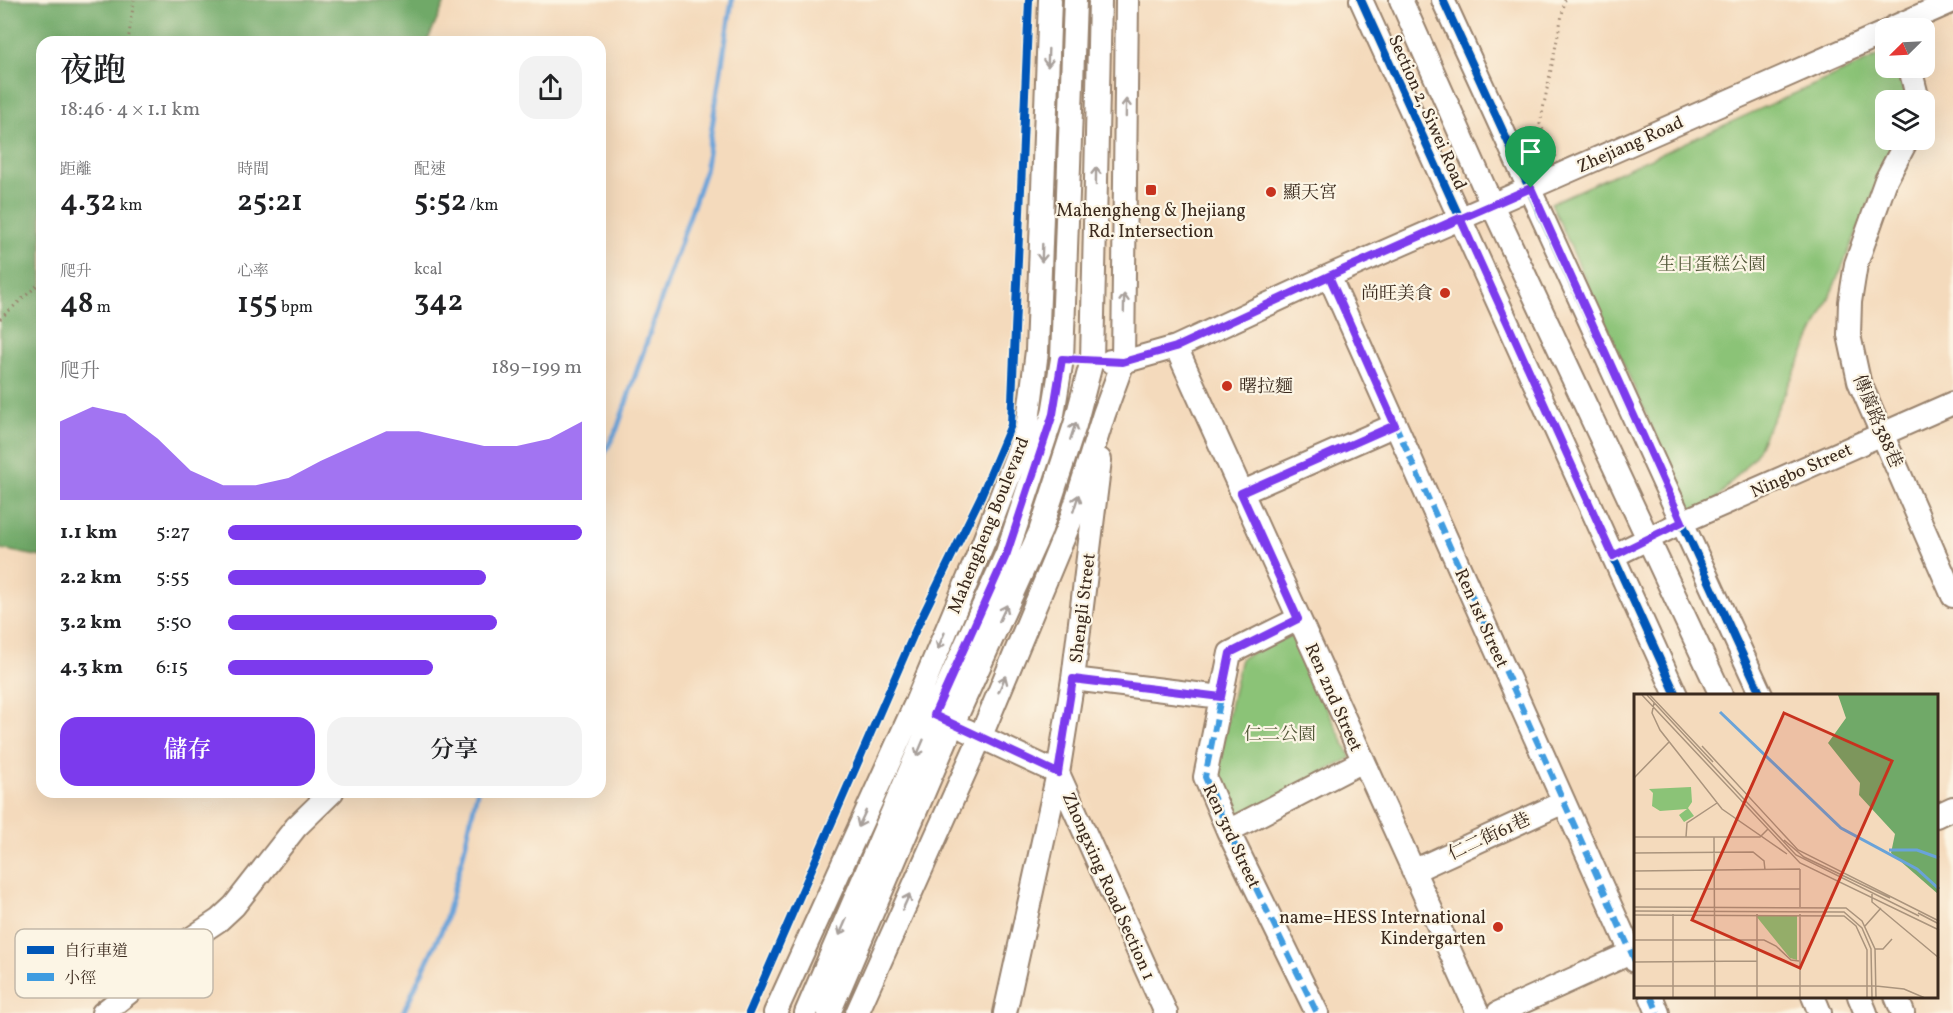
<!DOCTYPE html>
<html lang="zh-TW">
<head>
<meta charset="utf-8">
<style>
	:root { --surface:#fff; --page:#f2f2f2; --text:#202124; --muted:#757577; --accent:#7c3aed }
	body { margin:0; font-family:Vollkorn,"Noto Serif TC",serif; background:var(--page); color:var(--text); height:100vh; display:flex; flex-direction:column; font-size:22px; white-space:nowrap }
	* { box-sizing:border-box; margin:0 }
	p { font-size:20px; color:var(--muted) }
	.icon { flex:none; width:33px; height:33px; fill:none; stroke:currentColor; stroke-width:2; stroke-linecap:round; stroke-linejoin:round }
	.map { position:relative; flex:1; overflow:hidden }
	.details { position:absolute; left:36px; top:36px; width:570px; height:762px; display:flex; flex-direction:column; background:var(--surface); border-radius:18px; box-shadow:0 6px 24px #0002 }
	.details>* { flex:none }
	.needle { width:39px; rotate:246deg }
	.fabs { position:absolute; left:1875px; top:18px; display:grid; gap:12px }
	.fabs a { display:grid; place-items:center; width:60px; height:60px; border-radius:12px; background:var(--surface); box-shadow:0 6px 24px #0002; font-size:30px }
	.pin { position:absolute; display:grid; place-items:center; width:51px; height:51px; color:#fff; margin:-62px -26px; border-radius:50% 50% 50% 0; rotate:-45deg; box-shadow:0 0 6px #0007 }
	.pin .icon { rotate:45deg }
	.round { display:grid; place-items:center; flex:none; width:63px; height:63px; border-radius:18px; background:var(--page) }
	.head { display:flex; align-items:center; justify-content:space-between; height:102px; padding:0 24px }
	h1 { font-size:33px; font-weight:600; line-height:45px }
	.metrics { display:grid; grid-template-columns:repeat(3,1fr); gap:9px; height:102px; padding:6px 24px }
	.metrics div { display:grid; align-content:center }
	.metrics b { font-size:30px; font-weight:600 }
	.metrics small { font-size:16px; font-weight:400 }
	.metrics p { font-size:16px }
	.chart { height:168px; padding:12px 24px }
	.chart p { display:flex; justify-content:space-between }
	.chart svg { width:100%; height:108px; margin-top:6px; fill:var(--accent); opacity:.7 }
	.cta { display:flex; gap:12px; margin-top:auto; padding:12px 24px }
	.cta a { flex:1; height:69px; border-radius:18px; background:var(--accent); color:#fff; font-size:24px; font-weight:600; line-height:69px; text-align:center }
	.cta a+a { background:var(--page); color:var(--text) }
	ul { padding:0 24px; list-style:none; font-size:20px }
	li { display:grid; grid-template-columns:96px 72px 1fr; align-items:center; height:45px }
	li i { height:15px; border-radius:8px; background:var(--accent) }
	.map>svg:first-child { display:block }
	.green { fill:#8bc377; stroke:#63764a; stroke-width:1.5 }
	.forest { fill:#70a968; stroke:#566a43; stroke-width:1.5 }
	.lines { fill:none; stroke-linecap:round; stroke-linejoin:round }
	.stream { stroke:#69a3d9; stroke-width:5 }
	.minor-casing { stroke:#98826d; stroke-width:26 }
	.path { stroke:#98826d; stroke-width:3; stroke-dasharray:1.5 4.5; stroke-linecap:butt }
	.minor { stroke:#fff; stroke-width:22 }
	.quiet { stroke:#3f9ce0; stroke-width:6; stroke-dasharray:12 6; stroke-linecap:butt }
	.cycleway-casing { stroke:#fcf5e5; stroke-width:11 }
	.cycleway { stroke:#0057b8; stroke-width:8 }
	.oneway { stroke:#a79f9a }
	.route-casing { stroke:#fff; stroke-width:12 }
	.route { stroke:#7c3aed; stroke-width:8 }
	.poi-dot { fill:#c8321e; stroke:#fcf5e5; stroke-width:2 }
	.labels { text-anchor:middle; stroke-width:4.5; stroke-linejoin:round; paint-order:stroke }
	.street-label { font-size:18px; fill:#3b2a1e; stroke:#fcf5e5 }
	.poi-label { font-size:18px; fill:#3b2a1e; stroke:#fcf5e5; text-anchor:start }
	.park-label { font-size:18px; fill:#535839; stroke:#fcf5e5 }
	.inset-river { fill:none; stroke:#69a3d9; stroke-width:3 }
	.inset-road { fill:none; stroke:#aa947d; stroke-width:1.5 }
	.view { fill:#c8321e; fill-opacity:0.15; stroke:#c8321e; stroke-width:3 }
	.inset-edge { fill:none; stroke:#3b2a1e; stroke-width:3 }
	.key { fill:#fcf5e5; stroke:#c2b8a9; stroke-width:1.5 }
	.key-label { font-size:16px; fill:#3b2a1e }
</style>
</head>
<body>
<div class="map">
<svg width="1953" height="1013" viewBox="0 0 1953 1013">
	<rect width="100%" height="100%" fill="#fcf5e5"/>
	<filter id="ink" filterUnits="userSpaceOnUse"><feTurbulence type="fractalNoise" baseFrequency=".0167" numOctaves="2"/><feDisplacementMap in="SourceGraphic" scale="12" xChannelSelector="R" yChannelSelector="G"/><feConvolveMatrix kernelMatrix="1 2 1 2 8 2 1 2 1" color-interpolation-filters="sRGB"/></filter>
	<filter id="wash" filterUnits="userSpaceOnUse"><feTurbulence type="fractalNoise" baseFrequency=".008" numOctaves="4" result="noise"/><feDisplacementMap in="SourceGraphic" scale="24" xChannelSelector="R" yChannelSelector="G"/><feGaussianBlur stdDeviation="1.35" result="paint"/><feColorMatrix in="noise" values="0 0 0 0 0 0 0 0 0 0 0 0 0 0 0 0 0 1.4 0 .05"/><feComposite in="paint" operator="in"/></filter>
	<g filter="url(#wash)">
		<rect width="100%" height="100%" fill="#f4dabc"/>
		<!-- green -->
		<path class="green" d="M1885,53L1886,68H1898L1906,100H1886V140H1896L1823,312L1755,456L1695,523L1551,203Z
			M1291,635L1351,758L1234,820L1215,775L1241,658Z"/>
		<!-- forest -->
		<path class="forest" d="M0,0H446L427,42H42V557L0,549Z"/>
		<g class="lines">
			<!-- stream -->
			<path class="stream" d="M600,462L617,429L705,171L732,0
				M403,1013L444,925L463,855L477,792"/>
		</g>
	</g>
	<g filter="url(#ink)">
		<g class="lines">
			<!-- minor casing -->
			<g class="minor-casing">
				<path id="minor" d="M1361,0L1676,695
					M1401,0L1492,205L1721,695
					M1443,0L1761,695
					M1892,28L1953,1
					M1910,68L1918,100
					M1907,140L1886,180L1856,264L1850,302L1849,335L1859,381L1953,596
					M1329,276L1635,961
					M1176,347L1478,1013
					M1110,361L1123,362L1176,347L1329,276L1886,32
					M1241,493L1395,425
					M1613,556L1682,522L1953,403
					M1298,619L1230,653L1205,777L1228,831L1317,1013
					M1073,679L1221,697
					M966,730L1058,773L1166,1013
					M1936,816L1953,808
					M1228,831L1363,761
					M1413,871L1564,802
					M1651,996L1658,1013
					M1813,996L1820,1013
					M1859,996L1866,1013
					M1896,996L1903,1013
					M103,1013L147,978L186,942L219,920L234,906L296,827L332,792
					M775,1013L915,705L984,541L1027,429L1037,351L1050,0
					M806,1013L934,715L1007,553L1053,414L1062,359L1075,0
					M829,1013L953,724L1040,532L1075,425L1092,360L1100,0
					M857,1013L980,738L1070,522L1104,414L1123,362L1127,0
					M1005,1013L1058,773L1073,679L1100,460
					M1498,1013L1635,951"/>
			</g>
			<!-- path -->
			<path class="path" d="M128,42L134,0
				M1556,157L1540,124L1565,0
				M0,319L42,281"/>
			<!-- minor -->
			<use href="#minor" class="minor"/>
			<!-- quiet -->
			<path class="quiet" d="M1329,276L1635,961
				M1298,619L1230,653L1205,777L1228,831L1317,1013
				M1651,996L1658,1013"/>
			<!-- cycleway casing -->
			<g class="cycleway-casing">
				<path id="cycleway" d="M1361,0L1676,695
					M1443,0L1761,695
					M749,1013L916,629L981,496L1011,425L1029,0"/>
			</g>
			<!-- cycleway -->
			<use href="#cycleway" class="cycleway"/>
		</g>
		<!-- one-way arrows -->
		<defs><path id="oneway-shaft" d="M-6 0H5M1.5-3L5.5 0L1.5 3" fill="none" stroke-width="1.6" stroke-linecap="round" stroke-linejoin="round" transform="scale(1.5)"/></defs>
		<g class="oneway">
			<use href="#oneway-shaft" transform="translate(1048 58) rotate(92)"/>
			<use href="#oneway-shaft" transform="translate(1126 108) rotate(-89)"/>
			<use href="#oneway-shaft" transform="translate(1096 176) rotate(-89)"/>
			<use href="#oneway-shaft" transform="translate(1042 253) rotate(92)"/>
			<use href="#oneway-shaft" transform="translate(1124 303) rotate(-89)"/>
			<use href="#oneway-shaft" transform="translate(1073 431) rotate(-72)"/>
			<use href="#oneway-shaft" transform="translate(1076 503) rotate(-72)"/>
			<use href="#oneway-shaft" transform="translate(1003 613) rotate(-65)"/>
			<use href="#oneway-shaft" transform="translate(941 641) rotate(113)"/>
			<use href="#oneway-shaft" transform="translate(1002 684) rotate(-67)"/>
			<use href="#oneway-shaft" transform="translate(920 748) rotate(113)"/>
			<use href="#oneway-shaft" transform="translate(862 819) rotate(115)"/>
			<use href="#oneway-shaft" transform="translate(906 902) rotate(-66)"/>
			<use href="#oneway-shaft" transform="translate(843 927) rotate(113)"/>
		</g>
	</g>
	<g class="lines" filter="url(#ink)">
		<!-- route casing -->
		<g class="route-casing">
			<path id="route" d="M1531,188L1329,276L1176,347L1123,362L1062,359L1053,414L1007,553L934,715L1058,773L1073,679L1221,697L1230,653L1298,619L1241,493L1395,425L1329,276L1460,218L1613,556L1682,522L1531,188"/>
		</g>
		<!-- route -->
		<use href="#route" class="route"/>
	</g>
	<!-- markers -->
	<g class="poi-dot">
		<rect x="1145" y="184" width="12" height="12" rx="3"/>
		<circle cx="1271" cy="192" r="6"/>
		<circle cx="1445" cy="293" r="6"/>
		<circle cx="1227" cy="386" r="6"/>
		<circle cx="1498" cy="927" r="6"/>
	</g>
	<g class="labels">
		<!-- street labels -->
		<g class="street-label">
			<text transform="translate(1428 112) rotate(66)" y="6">Section 2, Siwei Road</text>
			<text transform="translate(1630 144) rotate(-24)" y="6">Zhejiang Road</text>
			<text transform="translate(1878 421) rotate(67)" y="6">傳廣路388巷</text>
			<text transform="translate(1801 470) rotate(-24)" y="6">Ningbo Street</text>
			<text transform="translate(988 525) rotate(-68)" y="6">Mahengheng Boulevard</text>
			<text transform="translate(1082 608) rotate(-83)" y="6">Shengli Street</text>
			<text transform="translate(1482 618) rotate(66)" y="6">Ren 1st Street</text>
			<text transform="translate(1334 697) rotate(66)" y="6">Ren 2nd Street</text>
			<text transform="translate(1232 836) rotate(65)" y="6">Ren 3rd Street</text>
			<text transform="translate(1489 836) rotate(-25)" y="6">仁二街61巷</text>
			<text transform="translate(1109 886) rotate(66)" y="6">Zhongxing Road Section 1</text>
		</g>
		<!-- poi labels -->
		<g class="poi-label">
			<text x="1283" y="198">顯天宮</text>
			<text x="1151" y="216" text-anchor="middle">Mahengheng &amp; Jhejiang<tspan x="1151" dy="21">Rd. Intersection</tspan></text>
			<text x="1433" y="299" text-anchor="end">尚旺美食</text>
			<text x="1239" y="392">曙拉麵</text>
			<text x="1486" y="923" text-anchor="end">name=HESS International<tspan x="1486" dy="21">Kindergarten</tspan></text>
		</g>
		<!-- park labels -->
		<g class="park-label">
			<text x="1712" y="270">生日蛋糕公園</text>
			<text x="1280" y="740">仁二公園</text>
		</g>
	</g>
	<!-- overview -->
	<g transform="translate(1634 694)">
		<rect width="304" height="304" fill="#f4dabc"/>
		<path d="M57,93L58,108L54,114L60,122L50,128L45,121L53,115L26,117L18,112L19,99L15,95ZM122,222H163V266L156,264Z" fill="#8bc377"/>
		<path d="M204,1H304V200L257,159L261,140L225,101L226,89L194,49L212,24Z" fill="#70a968"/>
		<path class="inset-river" d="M86,18L207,134L283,175L305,195M255,156H283L305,164"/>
		<path class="inset-road" d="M8,1L166,169L305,236M13,1L162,161L285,222M16,1L79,68M20,9L18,19L26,36L88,115L153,160M68,52L164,156L305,227M0,84L35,48M0,143H126L134,135M52,143L53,129L83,109M80,143L81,304M150,146L170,163L256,204M0,159L119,158L130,167L131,176M166,175V213M0,177L166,175M0,195H166M238,200V208L305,264M0,213L212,214L228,227L241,255L242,304M0,217L210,218L228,234L237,255L238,304M284,219L305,230M39,220V304M123,220V304M166,220V304M0,221L210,222L222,232L233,256V304M231,232L247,214M0,246H130L142,252L157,266L165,267M241,255H249L258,245M0,268L123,267M0,292H242L270,295L291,304"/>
		<path class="view" d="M150,19L258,67L166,274L58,226Z"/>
		<rect width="304" height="304" class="inset-edge"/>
	</g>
	<!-- legend -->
	<rect x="15" y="929" width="198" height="69" rx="9" class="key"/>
	<rect x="27" y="946" width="27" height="8" fill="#0057b8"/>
	<rect x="27" y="973" width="27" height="8" fill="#3f9ce0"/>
	<g class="key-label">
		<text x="64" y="956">自行車道</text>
		<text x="64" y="983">小徑</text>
	</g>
</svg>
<div class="fabs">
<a><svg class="needle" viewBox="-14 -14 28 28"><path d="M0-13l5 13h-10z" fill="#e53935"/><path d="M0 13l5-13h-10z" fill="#757577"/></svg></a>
<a><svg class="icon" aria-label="layers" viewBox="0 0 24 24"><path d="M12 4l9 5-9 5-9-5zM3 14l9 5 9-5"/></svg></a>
</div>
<div class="pin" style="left:1531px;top:188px;background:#1e9e55"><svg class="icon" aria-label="arrive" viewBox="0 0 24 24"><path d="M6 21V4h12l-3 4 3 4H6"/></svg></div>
<section class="details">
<div class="head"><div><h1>夜跑</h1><p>18:46 · 4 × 1.1 km</p></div><a class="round"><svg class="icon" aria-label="share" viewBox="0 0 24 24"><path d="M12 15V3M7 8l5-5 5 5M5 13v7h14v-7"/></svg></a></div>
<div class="metrics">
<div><p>距離</p><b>4.32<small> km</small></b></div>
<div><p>時間</p><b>25:21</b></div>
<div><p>配速</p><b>5:52<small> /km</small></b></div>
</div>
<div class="metrics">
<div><p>爬升</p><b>48<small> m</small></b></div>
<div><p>心率</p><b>155<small> bpm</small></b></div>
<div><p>kcal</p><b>342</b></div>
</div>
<div class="chart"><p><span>爬升</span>189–199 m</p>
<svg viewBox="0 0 160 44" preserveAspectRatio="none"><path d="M0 44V12L10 6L20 9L30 19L40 32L50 38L60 38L70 35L80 28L90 22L100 16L110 16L120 19L130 22L140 22L150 19L160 12V44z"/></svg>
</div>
<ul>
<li><b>1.1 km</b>5:27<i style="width:100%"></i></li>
<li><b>2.2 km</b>5:55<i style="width:73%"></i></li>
<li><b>3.2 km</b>5:50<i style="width:76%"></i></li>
<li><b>4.3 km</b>6:15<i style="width:58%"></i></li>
</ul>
<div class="cta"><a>儲存</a><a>分享</a></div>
</section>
</div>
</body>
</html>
